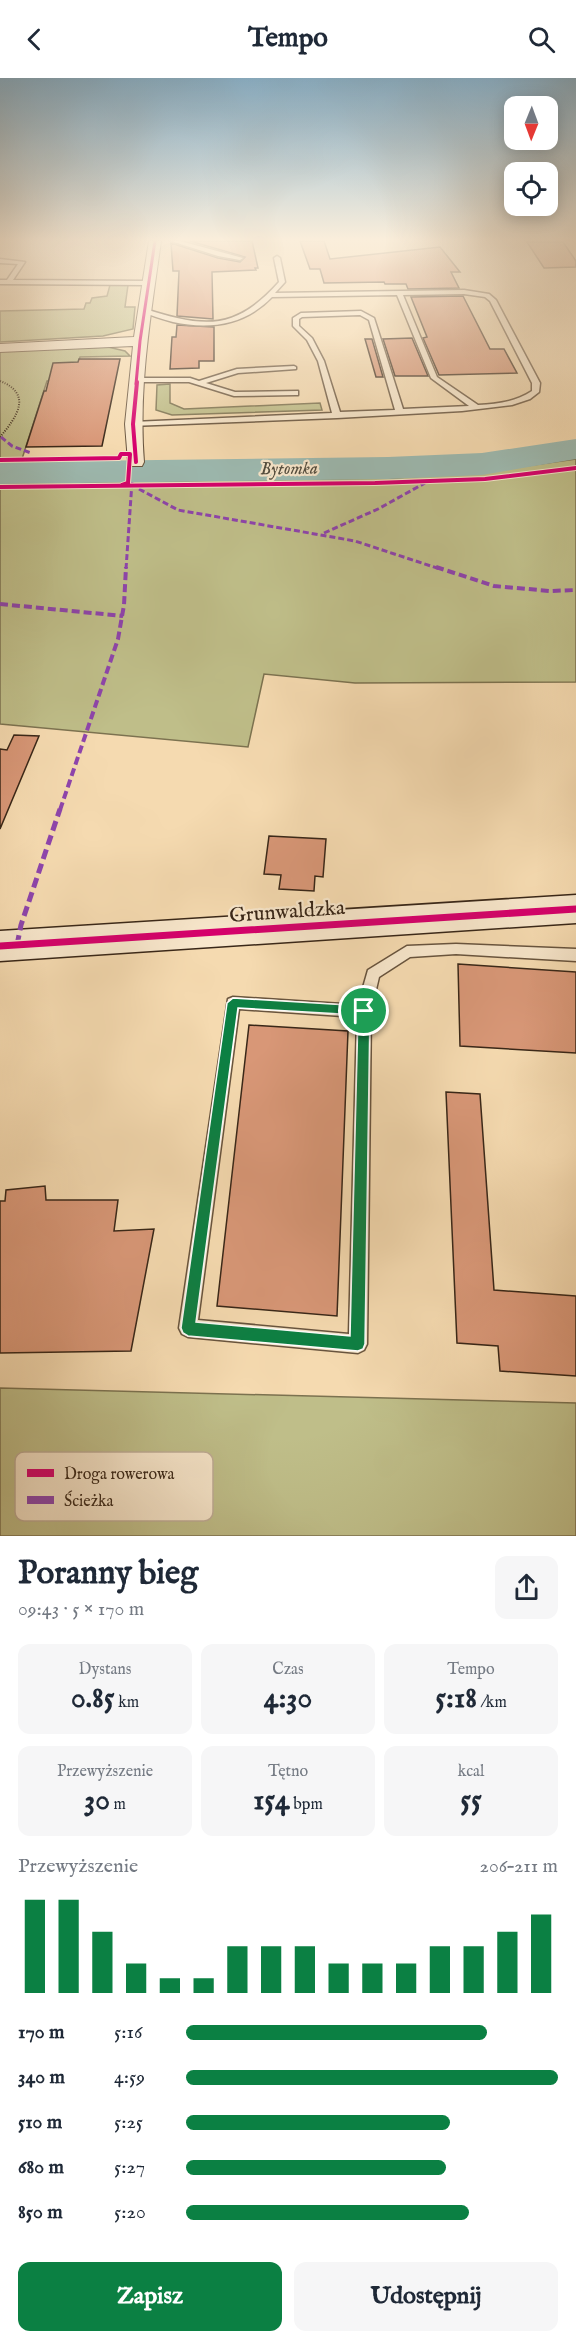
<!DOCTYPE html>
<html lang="pl">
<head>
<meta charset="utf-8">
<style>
	:root { --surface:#fff; --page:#f6f6f7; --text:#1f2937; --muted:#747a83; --accent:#0b8043 }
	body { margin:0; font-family:"IM FELL English",serif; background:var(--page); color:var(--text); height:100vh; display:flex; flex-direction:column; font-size:22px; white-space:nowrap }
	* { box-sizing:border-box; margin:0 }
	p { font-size:20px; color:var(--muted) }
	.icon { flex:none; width:33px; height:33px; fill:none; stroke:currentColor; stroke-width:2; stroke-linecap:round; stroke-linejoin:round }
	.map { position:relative; height:1458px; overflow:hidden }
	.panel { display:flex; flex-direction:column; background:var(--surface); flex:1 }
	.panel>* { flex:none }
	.needle { width:39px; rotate:181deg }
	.fabs { position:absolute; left:504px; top:18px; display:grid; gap:12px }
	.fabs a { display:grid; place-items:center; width:54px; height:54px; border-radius:12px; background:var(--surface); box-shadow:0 3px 15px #0003; font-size:30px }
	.pin { position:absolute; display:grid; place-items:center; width:51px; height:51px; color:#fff; margin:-26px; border:3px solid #fff; border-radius:50%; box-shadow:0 2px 6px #0007 }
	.round { display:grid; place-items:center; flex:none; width:63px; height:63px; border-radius:12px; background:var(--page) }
	.overview { display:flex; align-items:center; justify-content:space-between; height:102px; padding:0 18px }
	h1 { font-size:33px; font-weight:700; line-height:45px }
	.figures { display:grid; grid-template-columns:repeat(3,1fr); gap:9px; height:102px; padding:6px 18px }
	.figures div { display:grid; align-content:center; border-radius:12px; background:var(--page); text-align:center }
	.figures b { font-size:30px; font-weight:700 }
	.figures small { font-size:16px; font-weight:400 }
	.figures p { font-size:16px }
	.chart { height:168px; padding:12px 18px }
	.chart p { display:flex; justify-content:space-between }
	.chart svg { width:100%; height:108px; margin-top:6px; stroke:var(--accent); stroke-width:6 }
	.button { display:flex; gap:12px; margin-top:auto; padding:12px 18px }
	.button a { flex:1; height:69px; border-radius:12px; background:var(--accent); color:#fff; font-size:24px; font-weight:700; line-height:69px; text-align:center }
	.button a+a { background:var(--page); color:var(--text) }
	ul { padding:0 18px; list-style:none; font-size:20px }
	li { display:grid; grid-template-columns:96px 72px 1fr; align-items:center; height:45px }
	li i { height:15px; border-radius:8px; background:var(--accent) }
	header { display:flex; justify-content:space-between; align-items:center; height:78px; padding:0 18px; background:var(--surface); font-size:27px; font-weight:700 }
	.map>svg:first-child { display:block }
	.green { fill:#bfbe89; stroke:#7c7250; stroke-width:1.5 }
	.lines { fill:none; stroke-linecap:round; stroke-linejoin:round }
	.river { fill:#9dbab1; fill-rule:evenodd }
	.building { fill:#d89777; stroke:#392718; stroke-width:1.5 }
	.lane-casing { stroke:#68543e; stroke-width:3 }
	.street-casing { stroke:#68543e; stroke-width:2 }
	.secondary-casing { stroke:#392718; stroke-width:3 }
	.path { stroke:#392718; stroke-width:2; stroke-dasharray:1 1.5; stroke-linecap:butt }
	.lane { fill:#f8e7cc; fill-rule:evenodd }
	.street { fill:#f8e7cc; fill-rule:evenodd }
	.secondary { fill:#f8e7cc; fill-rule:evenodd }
	.quiet-far2 { stroke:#8e44ad; stroke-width:3; stroke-dasharray:6 3; stroke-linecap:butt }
	.quiet-far1 { stroke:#8e44ad; stroke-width:4; stroke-dasharray:8 4; stroke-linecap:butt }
	.quiet { stroke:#8e44ad; stroke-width:5; stroke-dasharray:10 5; stroke-linecap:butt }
	.cycleway-far2-casing { stroke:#f8e7cc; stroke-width:5 }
	.cycleway-far1-casing { stroke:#f8e7cc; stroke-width:6 }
	.cycleway-casing { stroke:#f8e7cc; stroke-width:10 }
	.cycleway-far2 { stroke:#d6006c; stroke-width:3 }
	.cycleway-far1 { stroke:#d6006c; stroke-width:4 }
	.cycleway { stroke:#d6006c; stroke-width:7 }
	.route { fill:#0b8043; stroke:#fff; stroke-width:1.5; fill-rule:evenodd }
	.labels { text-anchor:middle; stroke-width:4.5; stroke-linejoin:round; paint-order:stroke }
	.far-water-label { font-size:18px; font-style:italic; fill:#524c3e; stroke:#f8e7cc }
	.street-label { font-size:21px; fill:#392718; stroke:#f8e7cc }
	.key { fill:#f8e7cc; stroke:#bfad96; stroke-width:1.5 }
	.key-label { font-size:16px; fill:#392718 }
</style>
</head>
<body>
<header><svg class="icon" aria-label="back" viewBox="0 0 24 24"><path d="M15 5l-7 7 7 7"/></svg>Tempo<svg class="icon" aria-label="search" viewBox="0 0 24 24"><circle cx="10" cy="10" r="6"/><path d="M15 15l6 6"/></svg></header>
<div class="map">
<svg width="576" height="1458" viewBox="0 0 576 1458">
	<rect width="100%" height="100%" fill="#f5dab0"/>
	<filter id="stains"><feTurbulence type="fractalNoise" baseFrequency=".00333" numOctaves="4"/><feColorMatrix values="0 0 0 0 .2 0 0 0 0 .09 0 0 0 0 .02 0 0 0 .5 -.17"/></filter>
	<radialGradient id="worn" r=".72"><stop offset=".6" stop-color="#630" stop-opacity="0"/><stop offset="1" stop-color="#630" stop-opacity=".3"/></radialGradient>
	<!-- green -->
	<path class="green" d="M110,207H128L125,229H135L133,251L103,258L0,264V233L84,231L86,225H90L92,220L107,218Z
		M108,269L125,273L130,278L80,279L77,288L65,302L47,303L21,384H0V273Z
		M170,306V325L184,331L320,325L322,332L172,337L156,332L157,307Z
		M576,381V604L355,605L264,596L248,669L0,646V405L393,400L483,394Z
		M0,1310L576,1325V1458H0Z"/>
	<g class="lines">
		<!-- river -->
		<path class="river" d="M576,361V381L482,397L388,401L0,406V384L388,379L482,375Z"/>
	</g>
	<!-- building -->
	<path class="building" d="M190,163H252L258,190H255L256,192L212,194L213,241L177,238L179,193H173L171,165L218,180L240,184L245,179Z
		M300,163H324L330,181L440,169L460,194H451L459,210L408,211L406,206H385L384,204L324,205L320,191H310Z
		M527,164H563L576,183V189L544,190Z
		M463,218L490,271H504L517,295L439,297L423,260L427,259L411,219Z
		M177,247L214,249V283H199V290L170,291L172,259H176Z
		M412,260L428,298H395L383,261Z
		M365,261H372L383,299H376Z
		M79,281H120L102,368L26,369L44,313H46L53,285L78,284Z
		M14,657L39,658L0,751V671L7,672Z
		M269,758L326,761L323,799L315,798L314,813L279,811L281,797L264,796Z
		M458,886L576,894V975L460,968Z
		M249,947L348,953L337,1238L217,1228Z
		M446,1014L480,1016L494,1212L576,1218V1298L500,1293L498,1268L457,1265Z
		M45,1108L46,1122H118L114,1153L154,1151L131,1273L0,1275V1123H5L6,1112Z"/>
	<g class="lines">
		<!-- lane casing -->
		<g class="lane-casing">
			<path id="lane" d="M171,163H180L243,180L240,182L218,178Z
				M277,178L280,180L285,204L275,215L464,212L489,216L496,222L540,305L539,314L530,321L512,327L462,333L337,340L130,348L129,346L133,344L332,335L318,283L307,262L293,248V240L301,235L361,233L374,240L403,331L469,328L431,300L397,217L272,219C245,247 210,252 173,244C162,241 151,238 142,233L145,231C205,250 235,253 279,204L274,180ZM464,216L485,219L490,223L532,305V313C515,324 497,326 478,327L437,299L403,217ZM360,237L369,242L395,332L340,334L324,283L312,260L299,248V241L302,239Z
				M0,181L25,184L13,202L148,203L151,205L148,207L0,206V202H7L18,186L0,185Z
				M294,288L296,289V291L238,295L206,305L235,314L298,313V317H295L234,318L189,304H137L133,302L137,300H190L199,303L237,291Z
				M456,866L576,871V883L456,876L410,879L379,899L371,933L367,1266L364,1272L358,1275L188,1259L182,1256L179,1250L228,921L233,919L358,927L368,892L407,868ZM239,931L357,939L349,1256L198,1242Z"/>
		</g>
		<!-- street casing -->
		<g class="street-casing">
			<path id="street" d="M149,163H161C151,236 138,310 144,384L142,388H130L128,384L125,346L133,268L0,274V266L134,259Z"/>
		</g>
		<!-- secondary casing -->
		<g class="secondary-casing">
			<path id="secondary" d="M576,817V845L0,883V853Z"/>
		</g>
		<!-- path -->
		<path class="path" d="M0,303C33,316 17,339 0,359"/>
		<!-- lane -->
		<use href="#lane" class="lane"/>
		<!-- street -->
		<use href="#street" class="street"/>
		<!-- secondary -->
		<use href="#secondary" class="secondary"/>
		<!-- quiet-far2 -->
		<path class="quiet-far2" d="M1,359L12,368L31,375
			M139,411L178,432L355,463L440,491
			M324,455L378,431L425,405
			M126,491L132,404"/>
		<!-- quiet-far1 -->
		<path class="quiet-far1" d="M436,489L494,508L550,513L576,512
			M0,526L123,538
			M60,732L118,561L124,527L126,489"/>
		<!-- quiet -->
		<path class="quiet" d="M17,867L21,847L60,731"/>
		<!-- cycleway-far2 casing -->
		<g class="cycleway-far2-casing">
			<path id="cycleway-far2" d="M136,306L140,263L155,163"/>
		</g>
		<!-- cycleway-far1 casing -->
		<g class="cycleway-far1-casing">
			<path id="cycleway-far1" d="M0,382L119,380L121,376H130L128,405L122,407
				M136,384L133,346L137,304
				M0,409L375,405L485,401L576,390"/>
		</g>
		<!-- cycleway casing -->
		<g class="cycleway-casing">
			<path id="cycleway" d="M0,868L576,831"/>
		</g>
		<!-- cycleway-far2 -->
		<use href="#cycleway-far2" class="cycleway-far2"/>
		<!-- cycleway-far1 -->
		<use href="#cycleway-far1" class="cycleway-far1"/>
		<!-- cycleway -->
		<use href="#cycleway" class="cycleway"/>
	</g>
	<!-- sky -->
	<linearGradient id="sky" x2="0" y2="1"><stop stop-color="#8ab6d2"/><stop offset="0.44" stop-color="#faeedb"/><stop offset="1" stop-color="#faeedb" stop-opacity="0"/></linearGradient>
	<rect width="576" height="367" fill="url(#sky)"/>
	<!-- route -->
	<path class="route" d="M233,920L364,928L370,933L365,1266L363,1271L358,1273L188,1258L183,1255L181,1250L227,925ZM238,930L358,937L350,1258L196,1244Z"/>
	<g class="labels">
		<!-- far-water labels -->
		<g class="far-water-label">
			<text transform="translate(289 390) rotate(-1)" y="6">Bytomka</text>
		</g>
		<!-- street labels -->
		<g class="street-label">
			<text transform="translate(287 833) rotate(-4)" y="7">Grunwaldzka</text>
		</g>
	</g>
	<!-- legend -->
	<rect x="15" y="1374" width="198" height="69" rx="9" class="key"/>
	<rect x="27" y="1391" width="27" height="8" fill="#d6006c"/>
	<rect x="27" y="1418" width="27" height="8" fill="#8e44ad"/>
	<g class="key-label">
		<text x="64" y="1401">Droga rowerowa</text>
		<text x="64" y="1428">Ścieżka</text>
	</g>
	<rect width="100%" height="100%" filter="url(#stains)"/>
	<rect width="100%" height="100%" fill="url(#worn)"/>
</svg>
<div class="fabs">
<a><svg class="needle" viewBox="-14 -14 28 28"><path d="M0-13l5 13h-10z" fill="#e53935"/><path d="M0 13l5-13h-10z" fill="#747a83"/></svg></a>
<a><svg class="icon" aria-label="locate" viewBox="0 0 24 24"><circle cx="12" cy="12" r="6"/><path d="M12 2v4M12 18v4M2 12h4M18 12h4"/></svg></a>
</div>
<div class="pin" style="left:364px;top:933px;background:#1e9e55"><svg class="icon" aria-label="arrive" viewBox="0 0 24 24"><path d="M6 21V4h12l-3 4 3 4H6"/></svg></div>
</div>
<section class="panel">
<div class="overview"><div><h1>Poranny bieg</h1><p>09:43 · 5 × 170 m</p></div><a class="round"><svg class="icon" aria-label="share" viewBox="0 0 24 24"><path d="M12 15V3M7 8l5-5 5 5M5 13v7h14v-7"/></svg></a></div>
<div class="figures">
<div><p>Dystans</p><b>0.85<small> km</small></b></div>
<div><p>Czas</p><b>4:30</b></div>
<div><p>Tempo</p><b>5:18<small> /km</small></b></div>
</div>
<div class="figures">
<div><p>Przewyższenie</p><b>30<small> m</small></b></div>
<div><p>Tętno</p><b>154<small> bpm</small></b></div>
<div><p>kcal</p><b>55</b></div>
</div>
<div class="chart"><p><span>Przewyższenie</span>206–211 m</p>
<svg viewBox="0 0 160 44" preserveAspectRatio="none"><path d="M5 44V6M15 44V6M25 44V19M35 44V32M45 44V38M55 44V38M65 44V25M75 44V25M85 44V25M95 44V32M105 44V32M115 44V32M125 44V25M135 44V25M145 44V19M155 44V12"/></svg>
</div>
<ul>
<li><b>170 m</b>5:16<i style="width:81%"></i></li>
<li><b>340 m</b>4:59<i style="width:100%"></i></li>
<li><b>510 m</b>5:25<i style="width:71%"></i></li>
<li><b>680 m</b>5:27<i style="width:70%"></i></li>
<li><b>850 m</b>5:20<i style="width:76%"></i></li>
</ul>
<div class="button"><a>Zapisz</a><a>Udostępnij</a></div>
</section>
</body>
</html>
